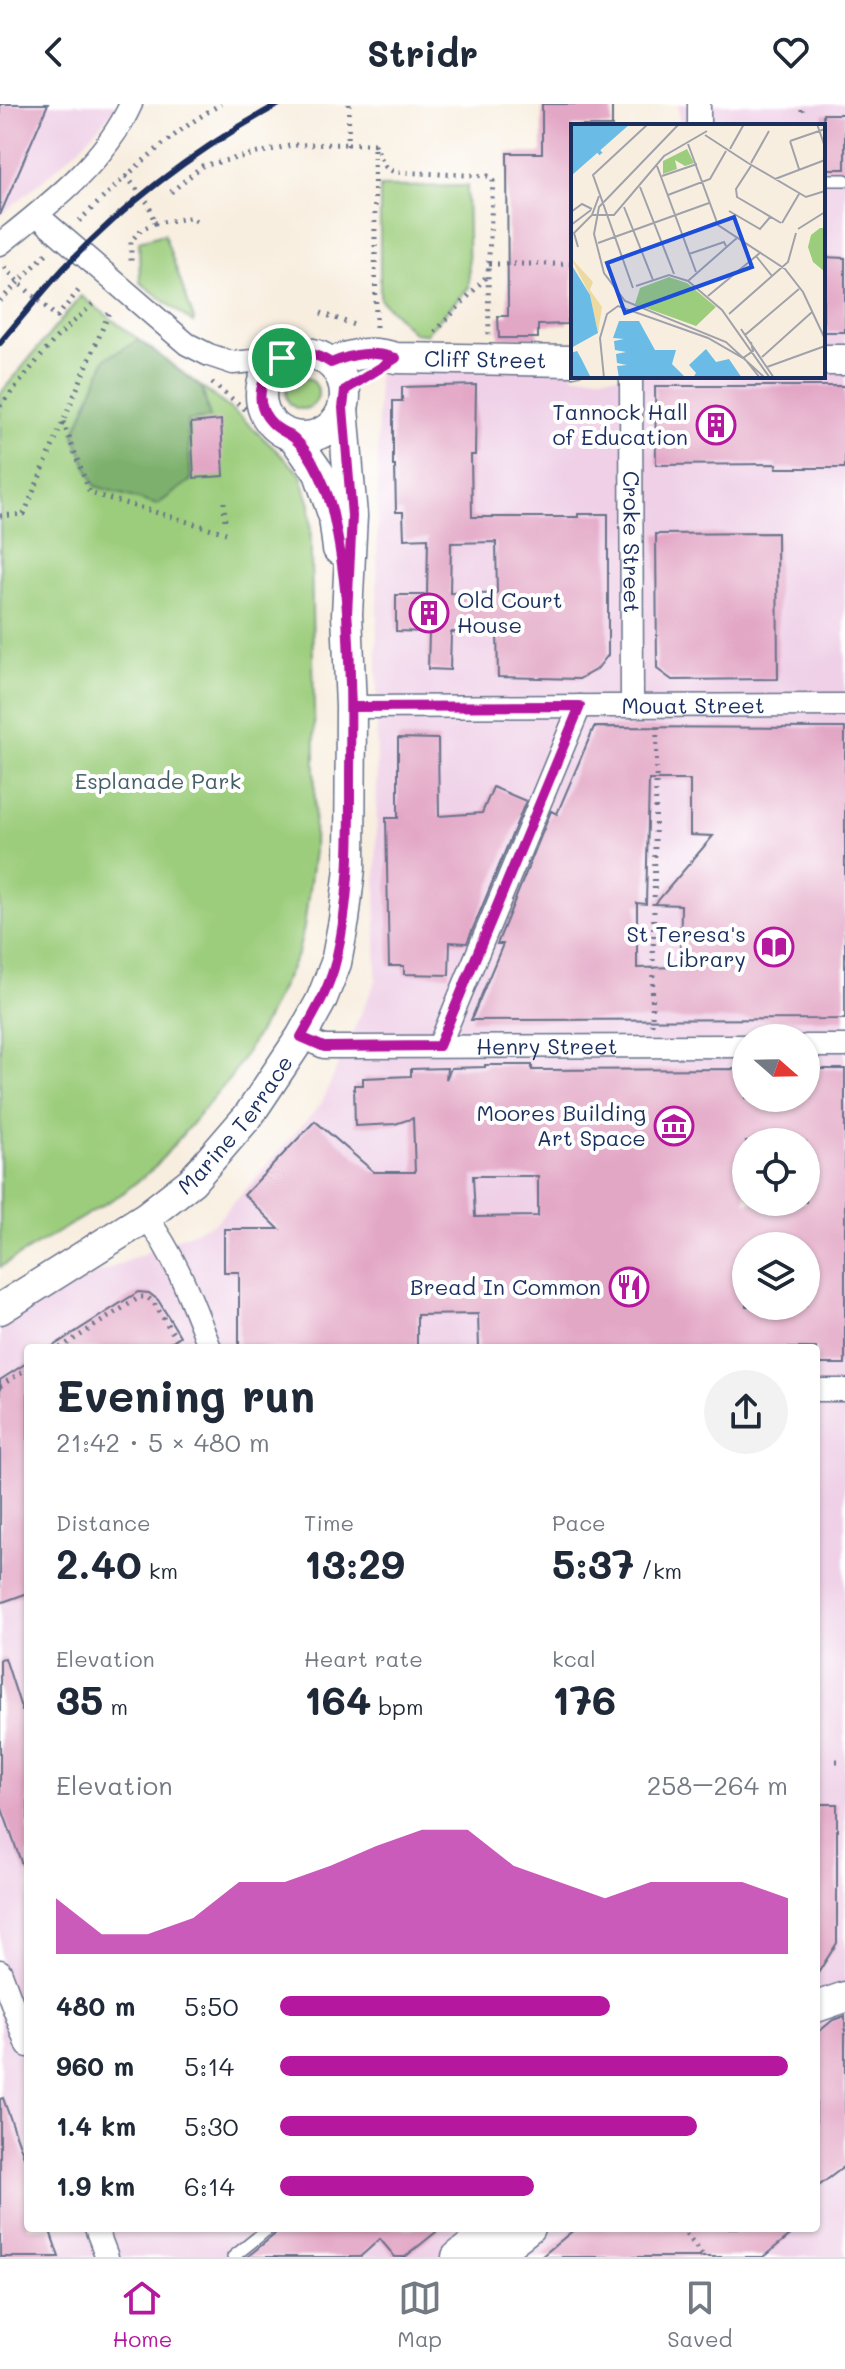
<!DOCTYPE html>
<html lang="en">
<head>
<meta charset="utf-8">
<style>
	:root { --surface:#fff; --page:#f2f2f3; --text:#1f2937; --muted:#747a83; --line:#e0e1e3; --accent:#b5179e }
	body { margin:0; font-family:Mali,sans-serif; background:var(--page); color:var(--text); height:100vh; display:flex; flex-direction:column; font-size:30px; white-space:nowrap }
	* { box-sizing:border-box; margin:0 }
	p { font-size:26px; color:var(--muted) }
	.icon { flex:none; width:44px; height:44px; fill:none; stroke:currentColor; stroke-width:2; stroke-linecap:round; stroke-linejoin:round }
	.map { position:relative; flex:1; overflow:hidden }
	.side { position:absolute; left:24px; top:1240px; width:796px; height:888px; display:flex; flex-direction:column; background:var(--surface); border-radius:8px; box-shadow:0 2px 6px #0004 }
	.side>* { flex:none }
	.needle { width:52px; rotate:110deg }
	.buttons { position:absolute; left:732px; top:920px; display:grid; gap:16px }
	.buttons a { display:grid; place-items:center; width:88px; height:88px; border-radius:50%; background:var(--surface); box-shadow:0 2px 6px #0004; font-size:40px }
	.pin { position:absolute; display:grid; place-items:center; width:68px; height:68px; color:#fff; margin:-34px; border:4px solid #fff; border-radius:50%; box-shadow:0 2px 8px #0007 }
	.round { display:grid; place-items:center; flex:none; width:84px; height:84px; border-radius:42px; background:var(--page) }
	.summary { display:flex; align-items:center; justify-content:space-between; height:136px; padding:0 32px }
	h1 { font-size:44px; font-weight:700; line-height:60px }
	.figures { display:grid; grid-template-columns:repeat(3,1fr); gap:12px; height:136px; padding:8px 32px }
	.figures div { display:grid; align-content:center }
	.figures b { font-size:40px; font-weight:700 }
	.figures small { font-size:22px; font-weight:400 }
	.figures p { font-size:22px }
	.chart { height:224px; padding:16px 32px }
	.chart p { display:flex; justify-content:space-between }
	.chart svg { width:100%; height:144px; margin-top:8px; fill:var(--accent); opacity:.7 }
	ul { padding:0 32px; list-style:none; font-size:26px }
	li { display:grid; grid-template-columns:128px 96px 1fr; align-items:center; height:60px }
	li i { height:20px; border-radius:10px; background:var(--accent) }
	header { display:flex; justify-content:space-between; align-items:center; height:104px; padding:0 32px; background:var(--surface); font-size:36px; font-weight:700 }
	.tab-bar { display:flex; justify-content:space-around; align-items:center; height:112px; border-top:2px solid var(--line); background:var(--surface); font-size:22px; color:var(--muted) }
	.tab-bar a { display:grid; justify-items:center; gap:4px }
	.tab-bar .current { color:var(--accent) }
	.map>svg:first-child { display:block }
	.built { fill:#efd0e7; fill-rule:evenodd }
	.green { fill:#9ccd7c; stroke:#5c7e6d; stroke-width:2 }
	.forest { fill:#7db06c; stroke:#4c7065; stroke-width:2 }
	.building { fill:#e3a7c6; fill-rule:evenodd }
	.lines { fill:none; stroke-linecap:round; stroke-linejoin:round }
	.lane-casing { stroke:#68728b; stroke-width:14 }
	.street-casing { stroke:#68728b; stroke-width:25 }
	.secondary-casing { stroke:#68728b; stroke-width:33 }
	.path { stroke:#68728b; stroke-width:5; stroke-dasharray:2 6; stroke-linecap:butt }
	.lane { stroke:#fff; stroke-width:11 }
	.street { stroke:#fff; stroke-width:22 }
	.secondary { stroke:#fff; stroke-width:30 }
	.rail { stroke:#1b2f5e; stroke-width:6 }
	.route-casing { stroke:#fff; stroke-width:16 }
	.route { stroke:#b5179e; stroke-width:10 }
	.labels { text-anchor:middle; stroke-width:8; stroke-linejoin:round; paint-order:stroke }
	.street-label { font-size:22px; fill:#1b2f5e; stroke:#fff }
	.poi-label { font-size:22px; fill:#1b2f5e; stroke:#fff; text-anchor:end }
	.park-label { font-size:22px; fill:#425e67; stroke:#fff }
	.inset-river { fill:none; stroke:#6abce6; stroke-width:4 }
	.inset-road { fill:none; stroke:#a0a2ab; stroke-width:2 }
	.view { fill:#1d4ed8; fill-opacity:0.15; stroke:#1d4ed8; stroke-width:4 }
	.inset-edge { fill:none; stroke:#1b2f5e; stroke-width:4 }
</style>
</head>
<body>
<header><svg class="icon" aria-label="back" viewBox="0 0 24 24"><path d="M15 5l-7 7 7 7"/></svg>Stridr<svg class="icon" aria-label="heart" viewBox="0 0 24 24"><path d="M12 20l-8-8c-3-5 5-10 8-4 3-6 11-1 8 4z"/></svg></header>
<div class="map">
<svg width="845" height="2153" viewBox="0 0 845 2153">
	<rect width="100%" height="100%" fill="#fff"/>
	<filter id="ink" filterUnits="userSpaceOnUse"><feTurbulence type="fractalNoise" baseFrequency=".0125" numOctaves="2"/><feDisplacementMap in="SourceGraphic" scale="16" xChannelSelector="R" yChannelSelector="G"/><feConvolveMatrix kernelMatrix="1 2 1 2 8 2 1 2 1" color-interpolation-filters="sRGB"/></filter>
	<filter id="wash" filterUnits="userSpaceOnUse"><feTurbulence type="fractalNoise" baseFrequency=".006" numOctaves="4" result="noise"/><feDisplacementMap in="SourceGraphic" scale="32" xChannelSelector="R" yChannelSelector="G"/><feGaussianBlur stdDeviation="1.8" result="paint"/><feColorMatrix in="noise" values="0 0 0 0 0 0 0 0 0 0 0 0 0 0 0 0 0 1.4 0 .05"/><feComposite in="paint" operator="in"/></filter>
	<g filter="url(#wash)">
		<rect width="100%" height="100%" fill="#f8eedf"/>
		<!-- built -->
		<path class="built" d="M0,0H124L112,8L83,40L49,71L0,112Z
			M678,0H845V2153H0V1212L216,1118L321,1000L376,876L378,240L573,244V272H823V22H680ZM746,934H806V994H746ZM746,1038H806V1098H746ZM746,1142H806V1202H746ZM28,1244H816V2124H28Z"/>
		<!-- green -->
		<path class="green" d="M467,82L469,183L426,230L414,229L380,195V83Z
			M164,130L194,216L193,219L140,178L139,137Z
			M81,192L241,313L300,369L310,401L315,655L314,747L304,823L298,849L265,917L231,973L155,1063L123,1089L0,1163V290Z
			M286 289a16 16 0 1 1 32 0a16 16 0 1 1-32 0Z"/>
		<!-- forest -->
		<path class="forest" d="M139,236L202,284L210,314L187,317L191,376L157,401L95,382L74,331L106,254Z"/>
		<g id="blocks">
			<!-- building -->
			<path class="building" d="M0,0H48L0,111Z
				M542,0H612V22H573V216H567V220L538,221V234H499L498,212H508L507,49H542Z
				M823,10H845V65H823Z
				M823,153L845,154V228H823Z
				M476,281L475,351H471L472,413H578V410H608V551L597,565L579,575L498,573L497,529L451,528L450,566L428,565L429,528L396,527V491H427L428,434L404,435L403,408H396L395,362H393V297H402V283ZM496,438L497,490L450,489L451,439Z
				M655,282H845V364H776L777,360L656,361Z
				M221,316L224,372L194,374L191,319Z
				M777,429L778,575L672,576L657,565L656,430Z
				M594,623L845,624V915L471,916L503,840H497L551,707L557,710ZM649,676H690V731L713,732L655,800L681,801L680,863L637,864V799L646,800Z
				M398,634L438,635L439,712L482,709L493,683L526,697L467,839L450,838L449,871L404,870V862H389L386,714H398Z
				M485,961H532V966L746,965V994H806V965H845V1260H816V1244H479L478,1210L417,1211V1244H239V1168H224V1125H279L244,1091L315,1017L374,1068H415L413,1014L395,1020L355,1022L354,981H363V974L411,972V965L447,964L446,975L451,964L485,963ZM746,1038H806V1098H746ZM473,1072H538V1112L475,1113ZM746,1142H806V1202H746Z
				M138,1188L149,1189L158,1196L180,1232L162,1244H50Z
				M28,1258V1489L0,1499V1276Z
				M5,1554L22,1607L28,1605V1769H25L0,1699V1555Z
				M816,1700H837V1839L816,1872Z
				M845,1912V2062L816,2084V1930L833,1916Z
				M3,1994L28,2064V2124H49L59,2153H0V1995Z
				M278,2124H441L405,2153H395L380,2135L360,2153H247L274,2131Z
				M576,2124H799L763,2153H541Z"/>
		</g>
	</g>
	<g filter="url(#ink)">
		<use href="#blocks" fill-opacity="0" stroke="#68728b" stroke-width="2"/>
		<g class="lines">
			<!-- lane casing -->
			<g class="lane-casing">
				<path id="lane" d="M823,76H845
					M233,2153L269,2124"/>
			</g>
			<!-- street casing -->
			<g class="street-casing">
				<g id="street">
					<path d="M699,0V22"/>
					<path d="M37,111L187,240L209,251L233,259L282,254"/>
					<path d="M0,140C49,101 105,58 131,0"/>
					<path id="s1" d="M631,272L632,602"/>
					<path id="s2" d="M351,603L845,601"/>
					<path id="s3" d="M301,933L324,943H350L746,942"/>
					<path d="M439,942L580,602"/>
					<path d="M806,942H845"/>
					<path d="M146,1113C176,1152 192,1198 210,1244"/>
					<path d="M816,1286H845"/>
					<path d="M0,1867L28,1942"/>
					<path d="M96,2124L107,2153"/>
				</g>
			</g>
			<!-- secondary casing -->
			<g class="secondary-casing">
				<g id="secondary">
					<circle cx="303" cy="291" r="42"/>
					<path d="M823,256H845"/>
					<path id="s4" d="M331,259C354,249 372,247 396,254L573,257"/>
					<path d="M293,332L319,369L334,413L338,445"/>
					<path id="s5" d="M0,1205L146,1113L192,1077L249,1011L301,933L321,897L336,859L344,816L350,764L351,603L347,510L352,412L343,304"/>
					<path d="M816,1903L845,1893"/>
					<path d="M457,2153L493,2124"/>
					<path d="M492,2153L529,2124"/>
				</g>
			</g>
			<!-- path -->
			<path class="path" d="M349,0L348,40H374
				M802,7V0
				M374,40L386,63L394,68L488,72L493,77L488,170L489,231
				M374,45L376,223
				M126,72L148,99L155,119L141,126L131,137V162
				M171,88L202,62L292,41L348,40
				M79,117C123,75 168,30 221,0
				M155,119L189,114L197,117
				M489,160H573
				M5,163L19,179L57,213L79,186
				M0,197L47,149
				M321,209L357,222
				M435,228L488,171
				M212,279L250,309L265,310
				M0,302L56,234L95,198
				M63,318L90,389L226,429
				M224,398L225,418
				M0,412L24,410L109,209
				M652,921L657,623
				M60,1244L140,1193H147L154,1199L182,1244
				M0,1282L28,1264
				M836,1657H840
				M681,2124L704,2153"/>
			<!-- lane -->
			<use href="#lane" class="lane"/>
			<!-- street -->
			<use href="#street" class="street"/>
			<!-- secondary -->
			<use href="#secondary" class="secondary"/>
			<!-- rail -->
			<path class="rail" d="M0,239C21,214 42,188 64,164C126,98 200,43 279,0"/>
		</g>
	</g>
	<g class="lines" filter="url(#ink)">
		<!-- route casing -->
		<g class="route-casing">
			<path id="route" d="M282,254C260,271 251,300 274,321C280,327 288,329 294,334C314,352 329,388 334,415C352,498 351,584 350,669C350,731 351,794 336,856C330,883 315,908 301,933L324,943L439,942L580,602L351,603L347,510L352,412L343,304L345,286L396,254C372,247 354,249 331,259C314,248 301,247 282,254"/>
		</g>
		<!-- route -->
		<use href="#route" class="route"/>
	</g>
	<!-- icons -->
	<defs>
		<g id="building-ring" transform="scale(2)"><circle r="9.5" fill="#fff" stroke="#b5179e" stroke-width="1.5"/><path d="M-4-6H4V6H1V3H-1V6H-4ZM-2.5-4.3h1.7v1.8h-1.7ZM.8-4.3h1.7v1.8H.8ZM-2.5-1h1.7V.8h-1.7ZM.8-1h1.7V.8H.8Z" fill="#b5179e"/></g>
		<g id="library-ring" transform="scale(2)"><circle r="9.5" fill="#fff" stroke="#b5179e" stroke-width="1.5"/><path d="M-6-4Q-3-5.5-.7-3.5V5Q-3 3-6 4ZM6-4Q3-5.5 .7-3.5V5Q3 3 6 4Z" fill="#b5179e"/></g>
		<g id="museum-ring" transform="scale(2)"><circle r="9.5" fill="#fff" stroke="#b5179e" stroke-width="1.5"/><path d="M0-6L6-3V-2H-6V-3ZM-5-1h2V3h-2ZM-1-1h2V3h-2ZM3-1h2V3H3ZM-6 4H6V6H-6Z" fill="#b5179e"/></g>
		<g id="restaurant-ring" transform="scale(2)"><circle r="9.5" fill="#fff" stroke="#b5179e" stroke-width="1.5"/><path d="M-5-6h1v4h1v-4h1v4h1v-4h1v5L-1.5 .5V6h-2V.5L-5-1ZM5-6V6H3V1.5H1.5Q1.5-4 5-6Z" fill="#b5179e"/></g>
	</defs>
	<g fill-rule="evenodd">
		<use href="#building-ring" x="716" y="321"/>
		<use href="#building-ring" x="429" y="509"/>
		<use href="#library-ring" x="774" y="843"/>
		<use href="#museum-ring" x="674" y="1022"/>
		<use href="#restaurant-ring" x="629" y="1183"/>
	</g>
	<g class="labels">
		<!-- street labels -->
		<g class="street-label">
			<text dy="8" stroke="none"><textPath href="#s4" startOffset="156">Cliff Street</textPath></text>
			<text dy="8" stroke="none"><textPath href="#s1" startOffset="166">Croke Street</textPath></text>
			<text dy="8" stroke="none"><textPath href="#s2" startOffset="342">Mouat Street</textPath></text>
			<text dy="8" stroke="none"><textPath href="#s3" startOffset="248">Henry Street</textPath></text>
			<text dy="8" stroke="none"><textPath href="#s5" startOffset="302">Marine Terrace</textPath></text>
		</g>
		<!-- poi labels -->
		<g class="poi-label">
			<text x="688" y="316">Tannock Hall<tspan x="688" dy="25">of Education</tspan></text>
			<text x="457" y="504" text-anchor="start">Old Court<tspan x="457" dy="25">House</tspan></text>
			<text x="746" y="838">St Teresa's<tspan x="746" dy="25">Library</tspan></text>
			<text x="646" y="1017">Moores Building<tspan x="646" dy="25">Art Space</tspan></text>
			<text x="601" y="1191">Bread In Common</text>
		</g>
		<!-- park labels -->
		<g class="park-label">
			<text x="158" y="685">Esplanade Park</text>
		</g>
	</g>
	<!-- overview -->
	<g transform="translate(571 20)">
		<rect width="254" height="254" fill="#f8eedf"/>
		<path d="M116,25L123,39L114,42L104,36L106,45L92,50V37ZM249,104H254V148L242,138L237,123L240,111ZM98,153L116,159L145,183L125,202L64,180L69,164Z" fill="#9ccd7c"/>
		<path d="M0,134L22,158L19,166L31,183L27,209L19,171Z" fill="#eeda9e"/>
		<path d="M0,0H59L0,52ZM0,140L19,171L27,209L0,224ZM48,197H68L84,226H105L101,240L115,254H48L46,242L56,241L46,239L45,230L55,228L44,226L43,217L53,215L42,214ZM135,225L145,238L158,235L171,254H122L125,249L118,241ZM6,227L10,234L20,254H0V229Z" fill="#6abce6"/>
		<path class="inset-river" d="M0,14L17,15L30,30"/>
		<path class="inset-road" d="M108,0L28,83L23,110L33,149L54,177L155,218L194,254M246,0L254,23M134,11L177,39M219,17L254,5M219,17L228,45M117,20L147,101L214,145L232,168L254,215M159,25L173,0M177,39L235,73L254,67M180,39L198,7M86,42L125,148M180,42L165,65L166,73L210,99M91,52L126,40M204,55L254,36M69,63L103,150M97,71L139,55L155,27M28,72L21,91H43L93,32L136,7M53,83L82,156M158,87L189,105L200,92M0,88L11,80L21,85M211,99L228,70M0,101L20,86M227,105L254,88M112,111L146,98M27,119L138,79M7,123L3,109L21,91M118,130L153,118L155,122M185,132L201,152M117,157L167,113M65,162L98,151L117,157L151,186L199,254M62,164L22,51L77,0M137,172L190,128M158,190L217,138L225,109M170,205L203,254M174,211L228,165M191,233L241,188M173,234L189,254M196,243L254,222M33,254L29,214L36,190L47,182L137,214L172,234L182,227L180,218"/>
		<path class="view" d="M163,93L181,143L54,189L36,139Z"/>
		<rect width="254" height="254" class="inset-edge"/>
	</g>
</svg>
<div class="buttons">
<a><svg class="needle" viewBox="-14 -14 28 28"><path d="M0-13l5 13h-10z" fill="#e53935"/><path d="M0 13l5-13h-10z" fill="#747a83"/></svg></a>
<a><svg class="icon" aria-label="locate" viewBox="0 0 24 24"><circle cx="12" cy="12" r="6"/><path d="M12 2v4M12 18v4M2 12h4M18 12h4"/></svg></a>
<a><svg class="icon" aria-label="layers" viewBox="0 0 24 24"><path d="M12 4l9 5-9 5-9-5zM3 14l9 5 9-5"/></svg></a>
</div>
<div class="pin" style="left:282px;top:254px;background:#1e9e55"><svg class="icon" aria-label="arrive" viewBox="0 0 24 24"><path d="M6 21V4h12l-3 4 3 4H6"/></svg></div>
<section class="side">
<div class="summary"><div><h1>Evening run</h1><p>21:42 · 5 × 480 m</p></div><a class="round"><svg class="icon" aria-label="share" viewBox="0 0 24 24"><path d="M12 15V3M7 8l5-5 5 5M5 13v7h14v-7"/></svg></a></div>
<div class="figures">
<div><p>Distance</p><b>2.40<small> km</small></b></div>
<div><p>Time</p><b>13:29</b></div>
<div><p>Pace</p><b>5:37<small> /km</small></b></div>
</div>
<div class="figures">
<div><p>Elevation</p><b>35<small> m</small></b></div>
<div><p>Heart rate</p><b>164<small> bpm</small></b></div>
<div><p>kcal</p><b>176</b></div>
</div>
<div class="chart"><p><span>Elevation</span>258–264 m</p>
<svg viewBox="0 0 160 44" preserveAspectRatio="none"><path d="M0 44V27L10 38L20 38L30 33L40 22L50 22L60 17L70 11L80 6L90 6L100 17L110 22L120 27L130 22L140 22L150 22L160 27V44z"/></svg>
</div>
<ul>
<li><b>480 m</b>5:50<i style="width:65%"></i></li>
<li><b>960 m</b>5:14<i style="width:100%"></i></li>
<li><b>1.4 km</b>5:30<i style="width:82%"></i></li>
<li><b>1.9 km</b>6:14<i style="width:50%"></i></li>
</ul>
</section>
</div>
<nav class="tab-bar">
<a class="current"><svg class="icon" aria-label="home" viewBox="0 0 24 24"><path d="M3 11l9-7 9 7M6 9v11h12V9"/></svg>Home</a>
<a><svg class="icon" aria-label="map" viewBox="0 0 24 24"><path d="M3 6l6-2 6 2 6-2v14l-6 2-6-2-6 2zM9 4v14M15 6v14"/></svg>Map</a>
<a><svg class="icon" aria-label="saved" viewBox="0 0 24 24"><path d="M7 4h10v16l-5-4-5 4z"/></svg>Saved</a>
</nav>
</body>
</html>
